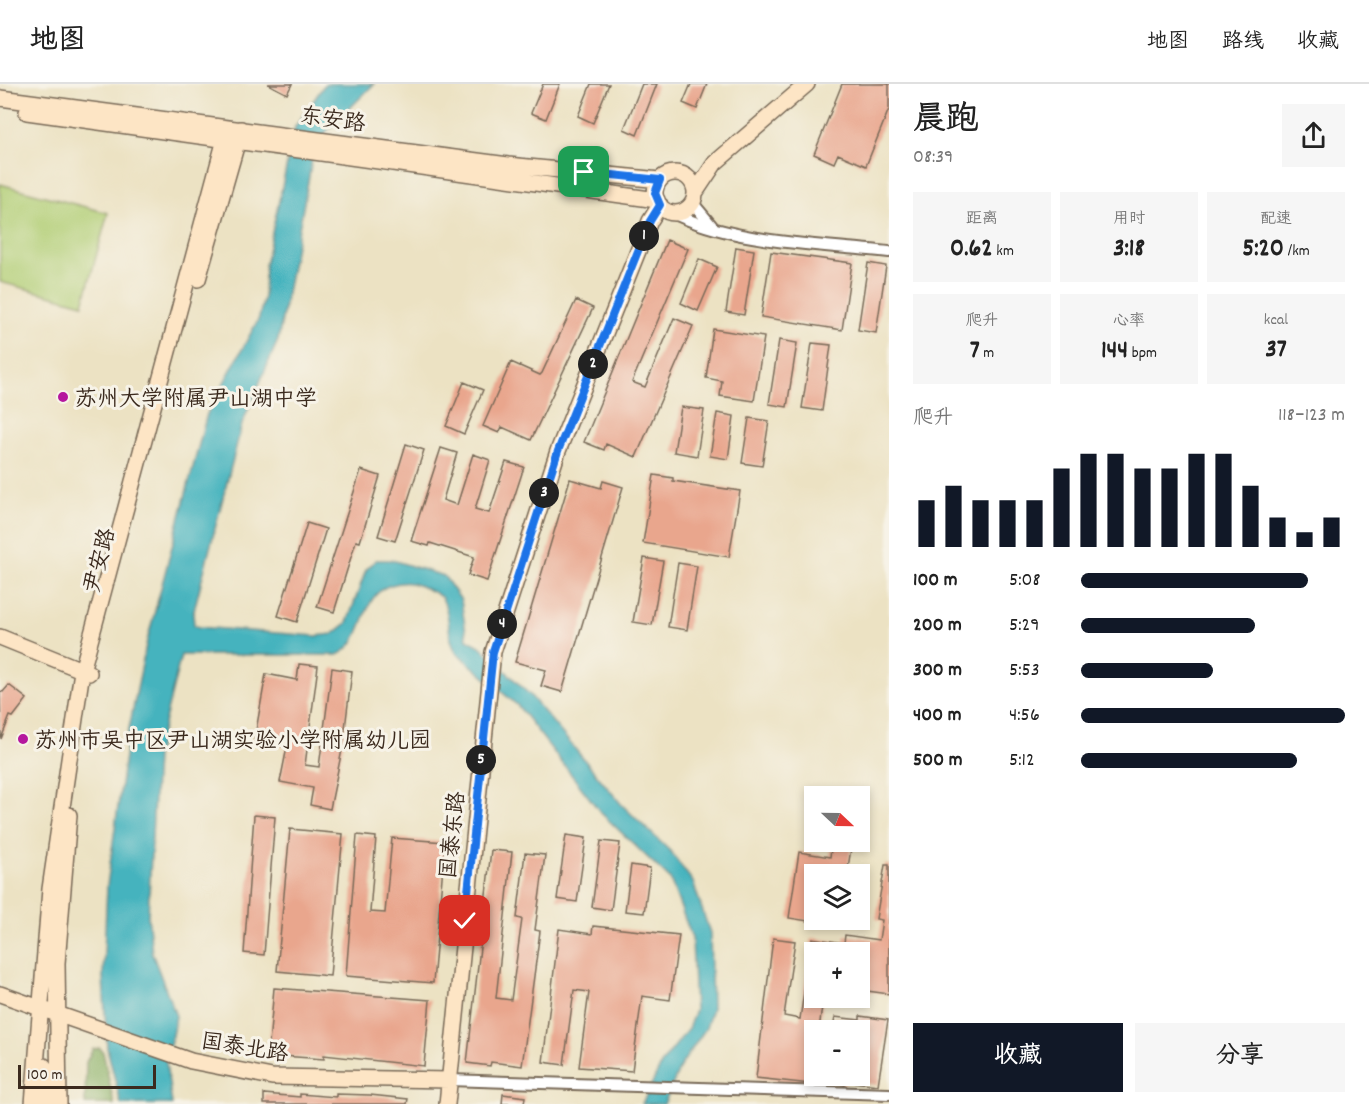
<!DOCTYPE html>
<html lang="zh">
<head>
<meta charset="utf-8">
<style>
	:root { --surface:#fff; --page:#f6f6f6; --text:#222; --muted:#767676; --line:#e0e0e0; --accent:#111827 }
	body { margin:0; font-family:Dekko,"LXGW WenKai TC",sans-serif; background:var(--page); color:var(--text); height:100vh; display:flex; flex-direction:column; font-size:22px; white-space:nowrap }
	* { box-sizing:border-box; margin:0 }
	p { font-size:20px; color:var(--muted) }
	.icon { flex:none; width:33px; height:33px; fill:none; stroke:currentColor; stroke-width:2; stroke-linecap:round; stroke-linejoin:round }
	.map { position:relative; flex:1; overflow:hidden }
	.details { display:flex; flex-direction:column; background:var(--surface); width:480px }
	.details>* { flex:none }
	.needle { width:39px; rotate:112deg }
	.tools { position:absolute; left:804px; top:702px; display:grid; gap:12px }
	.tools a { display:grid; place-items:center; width:66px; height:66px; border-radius:0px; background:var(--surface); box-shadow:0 3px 9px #0003; font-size:30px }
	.scale { position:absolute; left:18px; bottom:15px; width:138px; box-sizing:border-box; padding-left:6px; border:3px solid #3b2a1e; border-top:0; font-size:16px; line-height:21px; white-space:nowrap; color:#3b2a1e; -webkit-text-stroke:4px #f7f3e8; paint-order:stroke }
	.pin { position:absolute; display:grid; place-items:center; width:51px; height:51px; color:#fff; margin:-26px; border-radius:12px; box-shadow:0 3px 9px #0006 }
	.km { position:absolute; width:30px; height:30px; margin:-15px; border-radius:50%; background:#222; color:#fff; font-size:16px; line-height:30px; text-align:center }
	.round { display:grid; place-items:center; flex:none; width:63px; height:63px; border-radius:0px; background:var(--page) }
	.summary { display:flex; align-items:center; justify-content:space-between; height:102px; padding:0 24px }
	h1 { font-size:33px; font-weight:800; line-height:45px }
	.stats { display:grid; grid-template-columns:repeat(3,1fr); gap:9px; height:102px; padding:6px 24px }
	.stats div { display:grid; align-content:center; border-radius:0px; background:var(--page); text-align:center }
	.stats b { font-size:26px; font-weight:800 }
	.stats small { font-size:16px; font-weight:400 }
	.stats p { font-size:16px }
	.chart { height:168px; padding:12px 24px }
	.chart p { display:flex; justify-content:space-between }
	.chart svg { width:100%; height:108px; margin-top:6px; stroke:var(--accent); stroke-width:6 }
	.button { display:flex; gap:12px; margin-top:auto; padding:12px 24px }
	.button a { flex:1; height:69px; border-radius:0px; background:var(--accent); color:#fff; font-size:24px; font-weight:800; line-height:69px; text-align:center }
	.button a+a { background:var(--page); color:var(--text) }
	ul { padding:0 24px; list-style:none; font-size:20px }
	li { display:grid; grid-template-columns:96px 72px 1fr; align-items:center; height:45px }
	li i { height:15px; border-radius:8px; background:var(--accent) }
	header { display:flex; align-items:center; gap:36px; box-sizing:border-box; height:84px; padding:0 30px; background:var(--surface); border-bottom:2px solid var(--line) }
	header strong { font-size:28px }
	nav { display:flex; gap:33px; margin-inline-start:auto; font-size:21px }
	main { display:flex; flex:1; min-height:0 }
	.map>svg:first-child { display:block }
	.green { fill:#b1ce75; stroke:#767c4a; stroke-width:1.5 }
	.forest { fill:#8cb166; stroke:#646e42; stroke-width:1.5 }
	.water { fill:#44b3be; stroke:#406e6e; stroke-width:1.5 }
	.building { fill:#e9a68d }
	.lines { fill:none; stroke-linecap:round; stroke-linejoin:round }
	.street-casing { stroke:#796a58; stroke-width:14 }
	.secondary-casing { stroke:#796a58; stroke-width:18 }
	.street { stroke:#fff; stroke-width:10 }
	.secondary { stroke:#fde5c5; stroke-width:15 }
	.route-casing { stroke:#fff; stroke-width:12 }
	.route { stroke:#1a73e8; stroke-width:8 }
	.poi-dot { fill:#b5179e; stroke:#f7f3e8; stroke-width:2 }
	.labels { text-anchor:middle; stroke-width:6; stroke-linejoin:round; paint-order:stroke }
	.street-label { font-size:22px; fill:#3b2a1e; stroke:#f7f3e8 }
	.poi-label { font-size:22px; fill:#3b2a1e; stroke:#f7f3e8; text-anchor:start }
</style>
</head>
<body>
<header>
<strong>地图</strong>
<nav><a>地图</a><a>路线</a><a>收藏</a></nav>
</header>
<main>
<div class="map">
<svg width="889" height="1020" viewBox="0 0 889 1020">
	<rect width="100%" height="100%" fill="#f7f3e8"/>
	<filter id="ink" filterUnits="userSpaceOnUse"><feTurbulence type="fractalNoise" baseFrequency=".0167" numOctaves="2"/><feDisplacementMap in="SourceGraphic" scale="12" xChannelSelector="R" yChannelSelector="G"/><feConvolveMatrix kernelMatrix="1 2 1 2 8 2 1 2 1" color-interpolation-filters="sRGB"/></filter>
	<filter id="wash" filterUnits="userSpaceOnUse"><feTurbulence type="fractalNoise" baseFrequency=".008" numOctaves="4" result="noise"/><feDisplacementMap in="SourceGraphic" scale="24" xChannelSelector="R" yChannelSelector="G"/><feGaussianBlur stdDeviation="1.35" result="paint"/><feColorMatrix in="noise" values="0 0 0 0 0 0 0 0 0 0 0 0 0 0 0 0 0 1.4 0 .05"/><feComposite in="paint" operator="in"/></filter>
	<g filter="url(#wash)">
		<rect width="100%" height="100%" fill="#ece2c3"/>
		<!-- green -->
		<path class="green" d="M0,100L108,129L83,220L0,198Z"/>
		<!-- forest -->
		<path class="forest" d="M100,964L103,968L114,1020H85L86,978L93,965Z"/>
		<!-- water -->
		<path class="water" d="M325,0H374L326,48L313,71L278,256L242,340L193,530L194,541L199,543L316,552L333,550L347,539L366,486L376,476H392L444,492L461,516L467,555L480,562L530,611L622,721L671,768L693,798L710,849L712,924L706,944L681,981L664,1020H642L662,979L688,945L695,926L692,854L670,795L601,729L518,622L457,569C445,552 452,532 442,514C436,508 426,505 418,501C409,497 400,498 391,501C358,511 369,558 337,571H181L156,672L148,832L152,869L176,932L166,979L172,1020H121L107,964L103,893L107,802L128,650L146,561L207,330L259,234L264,213L265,181L295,43Z"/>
		<g id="blocks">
			<!-- building -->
			<path class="building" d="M268,0H292L287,10Z
				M543,0H560L546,35L531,29Z
				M591,0H609L593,39L578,32Z
				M642,0H657L637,51L624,45Z
				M691,0H707L697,25L683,19Z
				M842,0H889V25L866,82L838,70L834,79L814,70Z
				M667,156L688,165L632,298L645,303L674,234L693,242L636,373L606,360L604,366L584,358Z
				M736,163L754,166L744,231L726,228Z
				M771,168L852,179L842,246L761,233Z
				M699,175L717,183L698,227L681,219Z
				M868,179L886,182L876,249L858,246Z
				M576,216L593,224L531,356L502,343L499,349L483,342L511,278L540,291L542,289Z
				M713,245L764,253L754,317L720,312L722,297L706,294Z
				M779,256L797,259L787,323L769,320Z
				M812,259L831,261L822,327L802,324Z
				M464,298L483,306L464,350L446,342Z
				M681,323L704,326L697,372L674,368Z
				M717,329L734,332L728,375L710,372Z
				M749,334L769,337L762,382L742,379Z
				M406,360L424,366L395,457L378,452Z
				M441,364L457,369L443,416L457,421L473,370L490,376L475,425L489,429L506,378L524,383L487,497L468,491L474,473L430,459L429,462L411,457Z
				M361,386L380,392L360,458L356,457L334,528L317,523Z
				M654,391L673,394V397L740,407L729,473L643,459Z
				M570,395L601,404L603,397L623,403L562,608L541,602L546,586L515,578Z
				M307,439L326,445L297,538L278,532Z
				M644,474L663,477L652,541L633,538Z
				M678,479L697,482L687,546L668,543Z
				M299,580L318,582L305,681L319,683L332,584L352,587L343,661L330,725L310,721L313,704L280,698L287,663L254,658L266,590L297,596Z
				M9,601L27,615L13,633L10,632L1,655L0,607L3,608Z
				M254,731L275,733L264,871L244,869Z
				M290,745L343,750L330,892L277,887Z
				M357,751L376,753L370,828L385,829L392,754L445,758L433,899L346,892Z
				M566,751L586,754L577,818L557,815Z
				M601,757L620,759L611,826L592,823Z
				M832,758H852L847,790H814L808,837L789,834L799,768L830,773Z
				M491,766L512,768L496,914L511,916L522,835L517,834L525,769L545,771L535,846L540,847L522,982L491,978L490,982L467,979Z
				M631,781L650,784L644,829L625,827Z
				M885,781H889V910L860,906V868H814V914H823L819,946H814L811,1000L756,994L773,854L795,857L784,932L800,935L812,854L844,859L845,851L879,856L882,836L876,835Z
				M593,842L679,851L670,916L642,912L632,987L579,983L589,908L574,906L564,981L543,978L559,845L592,850Z
				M274,904L430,916L424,982L324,971V975L268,971Z
				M860,932L888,936L878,1001L846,997L845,1001L812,996V992H860L865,946H833L835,933L860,936Z
				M264,1010L300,1013V1010L336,1013V1010L370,1011L408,1015L407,1020H264Z
				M503,1010L525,1013L524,1020H502Z"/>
		</g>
	</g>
	<g filter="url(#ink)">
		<use href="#blocks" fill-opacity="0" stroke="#796a58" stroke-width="1.5"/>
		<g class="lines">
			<!-- street casing -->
			<g class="street-casing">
				<path id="street" d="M692,118L712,142
					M671,128C733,160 821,160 889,168
					M449,996L889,1010"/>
			</g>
			<!-- secondary casing -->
			<g class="secondary-casing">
				<path id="secondary" d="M0,14L508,81L660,96
					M27,28L657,116
					M655 109a20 20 0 1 1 40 0a20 20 0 1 1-40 0Z
					M695,109L715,79L807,0
					M198,195L241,45
					M0,553L89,589
					M0,910L191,977L272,993L449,996
					M44,982L45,1020
					M33,1020L50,805L82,587L228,44
					M59,1020L57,879L69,731
					M447,1020L493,568L558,367L650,137L660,121"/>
			</g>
			<!-- street -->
			<use href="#street" class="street"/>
			<!-- secondary -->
			<use href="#secondary" class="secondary"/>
		</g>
	</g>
	<g class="lines" filter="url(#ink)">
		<!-- route casing -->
		<g class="route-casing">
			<path id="route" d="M465,837L493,568L558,367L650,137L660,121L655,109L660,96L584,88"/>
		</g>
		<!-- route -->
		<use href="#route" class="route"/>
	</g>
	<!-- markers -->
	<g class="poi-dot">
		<circle cx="63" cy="313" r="6"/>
		<circle cx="23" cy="655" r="6"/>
	</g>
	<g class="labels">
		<!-- street labels -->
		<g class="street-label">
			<text transform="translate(333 34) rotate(8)" y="8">东安路</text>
			<text transform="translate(98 476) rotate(-75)" y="8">尹安路</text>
			<text transform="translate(451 751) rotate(-84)" y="8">国泰东路</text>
			<text transform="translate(245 962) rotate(9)" y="8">国泰北路</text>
		</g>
		<!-- poi labels -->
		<g class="poi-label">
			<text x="75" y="321">苏州大学附属尹山湖中学</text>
			<text x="35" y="663">苏州市吴中区尹山湖实验小学附属幼儿园</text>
		</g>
	</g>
</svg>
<div class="tools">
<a><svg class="needle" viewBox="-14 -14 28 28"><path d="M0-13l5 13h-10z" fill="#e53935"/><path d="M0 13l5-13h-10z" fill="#767676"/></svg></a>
<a><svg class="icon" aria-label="layers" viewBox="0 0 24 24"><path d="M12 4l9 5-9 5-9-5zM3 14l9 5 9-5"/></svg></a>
<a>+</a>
<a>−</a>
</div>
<div class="scale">100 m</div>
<div class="pin" style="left:584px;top:88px;background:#1e9e55"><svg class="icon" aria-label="arrive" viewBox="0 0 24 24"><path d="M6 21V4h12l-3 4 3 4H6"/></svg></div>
<div class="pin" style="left:465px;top:837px;background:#d93025"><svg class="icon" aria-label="check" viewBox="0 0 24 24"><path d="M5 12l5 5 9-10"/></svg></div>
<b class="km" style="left:644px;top:152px">1</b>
<b class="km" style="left:593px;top:280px">2</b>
<b class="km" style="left:544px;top:409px">3</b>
<b class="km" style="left:502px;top:540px">4</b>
<b class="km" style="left:481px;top:676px">5</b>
</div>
<section class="details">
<div class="summary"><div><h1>晨跑</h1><p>08:39</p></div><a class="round"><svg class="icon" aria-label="share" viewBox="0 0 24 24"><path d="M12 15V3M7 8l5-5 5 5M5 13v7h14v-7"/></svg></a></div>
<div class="stats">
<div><p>距离</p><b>0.62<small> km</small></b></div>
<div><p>用时</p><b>3:18</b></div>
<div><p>配速</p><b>5:20<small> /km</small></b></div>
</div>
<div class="stats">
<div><p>爬升</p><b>7<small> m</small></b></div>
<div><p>心率</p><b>144<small> bpm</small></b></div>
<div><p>kcal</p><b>37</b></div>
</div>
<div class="chart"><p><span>爬升</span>118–123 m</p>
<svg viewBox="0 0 160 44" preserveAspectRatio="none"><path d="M5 44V25M15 44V19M25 44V25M35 44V25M45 44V25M55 44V12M65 44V6M75 44V6M85 44V12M95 44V12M105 44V6M115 44V6M125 44V19M135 44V32M145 44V38M155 44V32"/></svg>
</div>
<ul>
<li><b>100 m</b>5:08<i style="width:86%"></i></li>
<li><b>200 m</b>5:29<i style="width:66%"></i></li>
<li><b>300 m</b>5:53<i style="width:50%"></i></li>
<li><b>400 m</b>4:56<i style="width:100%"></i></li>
<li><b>500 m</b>5:12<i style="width:82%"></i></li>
</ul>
<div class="button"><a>收藏</a><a>分享</a></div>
</section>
</main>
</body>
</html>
